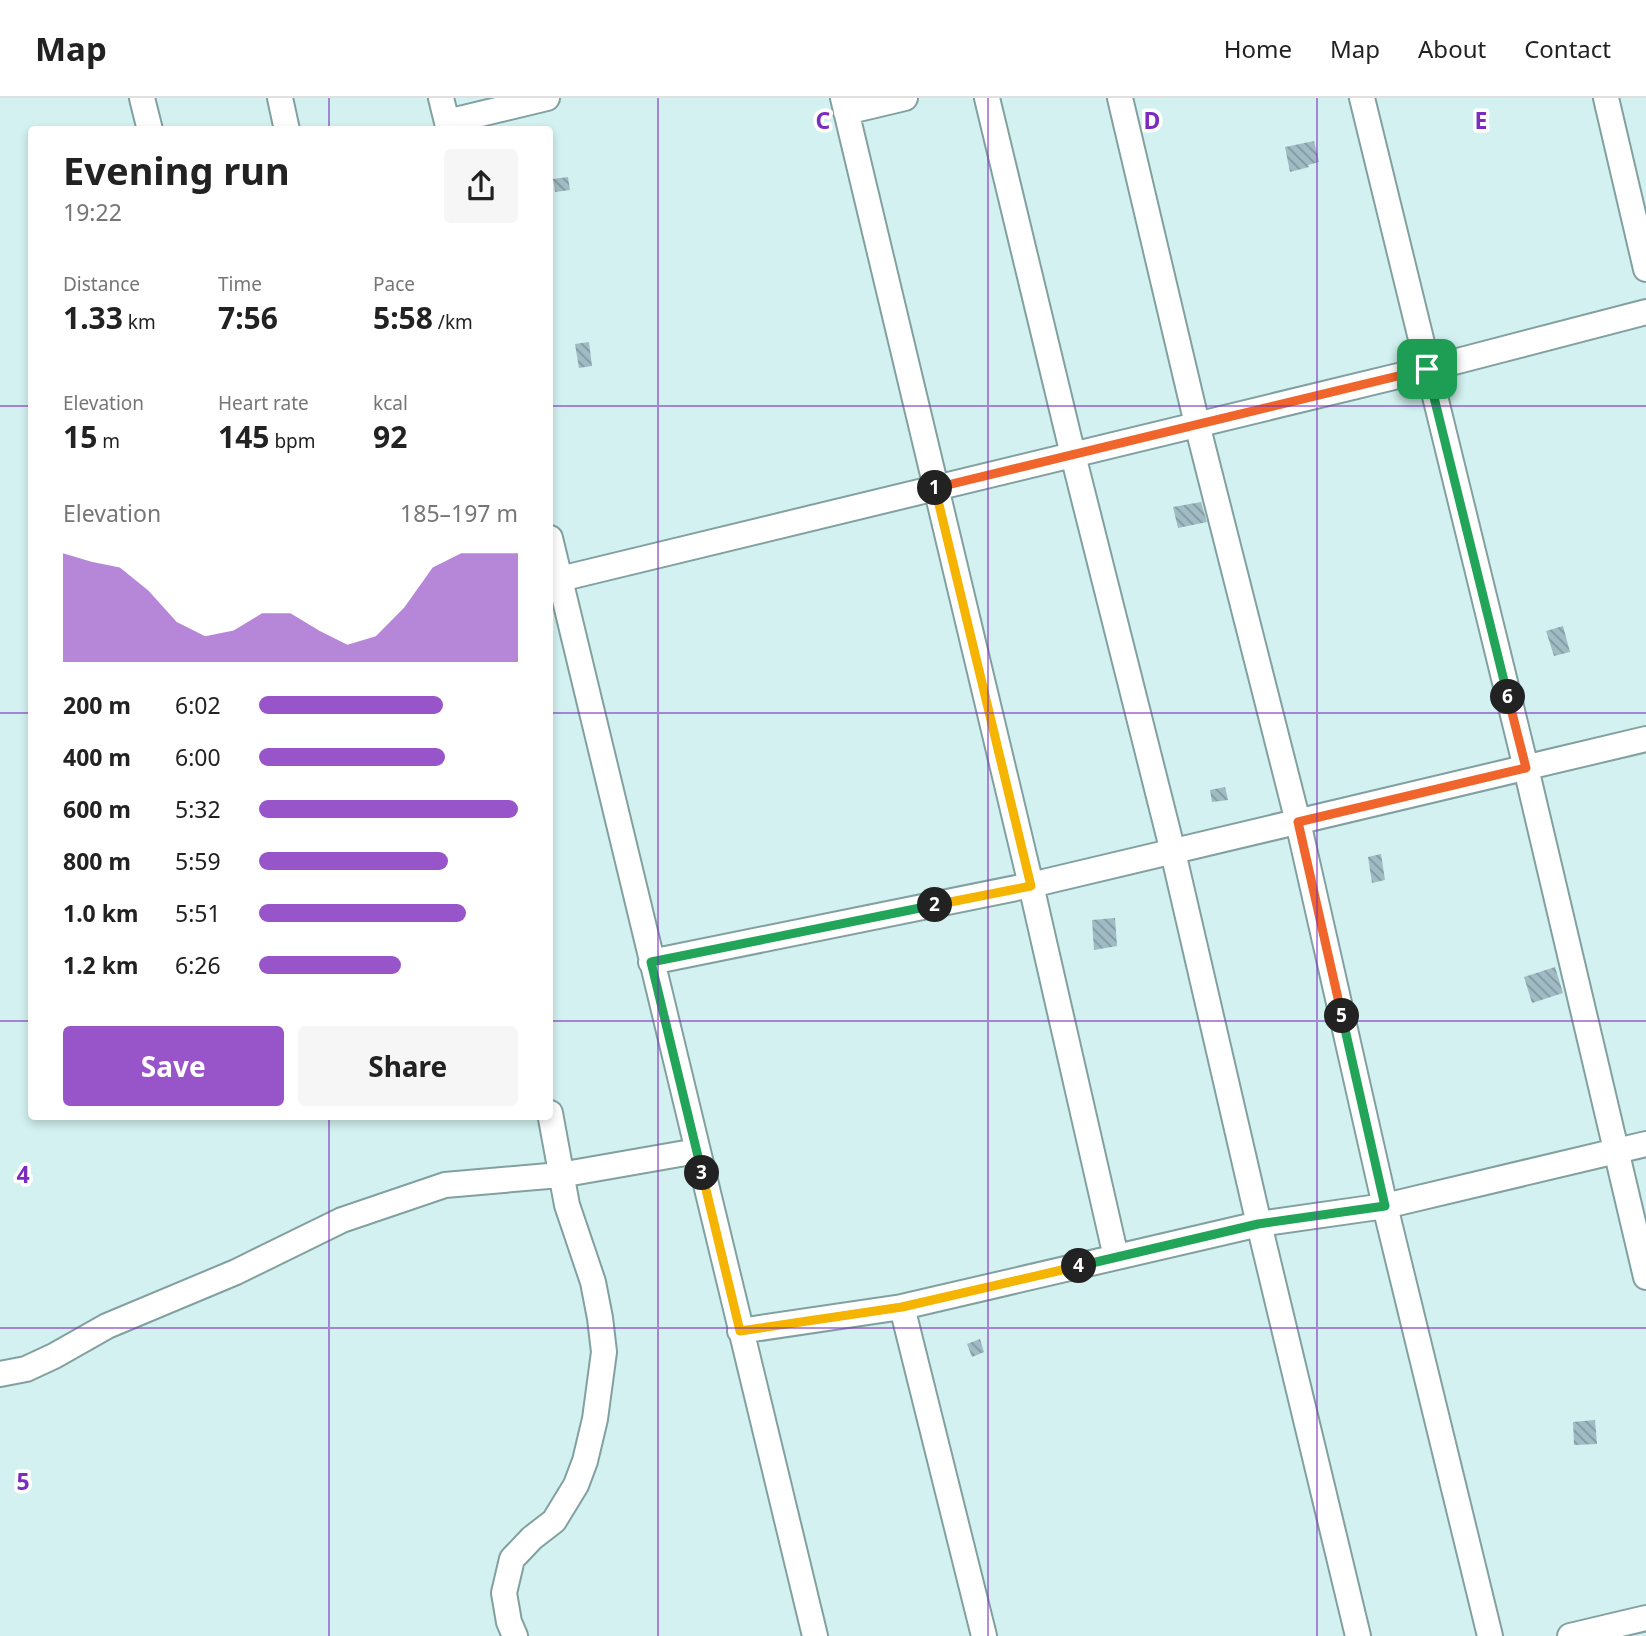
<!DOCTYPE html>
<html lang="en">
<head>
<meta charset="utf-8">
<style>
	:root { --surface:#fff; --page:#f6f6f6; --text:#222; --muted:#767676; --line:#e0e0e0; --accent:#9855ca }
	body { margin:0; font-family:"Noto Sans",sans-serif; background:var(--page); color:var(--text); height:100vh; display:flex; flex-direction:column; font-size:26px; white-space:nowrap }
	* { box-sizing:border-box; margin:0 }
	p { font-size:23px; color:var(--muted) }
	.icon { flex:none; width:38px; height:38px; fill:none; stroke:currentColor; stroke-width:2; stroke-linecap:round; stroke-linejoin:round }
	.map { position:relative; flex:1; overflow:hidden }
	.drawer { position:absolute; left:28px; top:28px; width:525px; height:994px; display:flex; flex-direction:column; background:var(--surface); border-radius:7px; box-shadow:0 4px 10px #0003 }
	.drawer>* { flex:none }
	.pin { position:absolute; display:grid; place-items:center; width:60px; height:60px; color:#fff; margin:-30px; border-radius:14px; box-shadow:0 4px 10px #0006 }
	.km { position:absolute; width:35px; height:35px; margin:-18px; border-radius:50%; background:#222; color:#fff; font-size:19px; line-height:35px; text-align:center }
	.round { display:grid; place-items:center; flex:none; width:74px; height:74px; border-radius:7px; background:var(--page) }
	.summary { display:flex; align-items:center; justify-content:space-between; height:119px; padding:0 35px }
	h1 { font-size:38px; font-weight:700; line-height:52px }
	.figures { display:grid; grid-template-columns:repeat(3,1fr); gap:10px; height:119px; padding:7px 35px }
	.figures div { display:grid; align-content:center }
	.figures b { font-size:30px; font-weight:700 }
	.figures small { font-size:19px; font-weight:400 }
	.figures p { font-size:19px }
	.chart { height:196px; padding:14px 35px }
	.chart p { display:flex; justify-content:space-between }
	.chart svg { width:100%; height:126px; margin-top:7px; fill:var(--accent); opacity:.7 }
	.cta { display:flex; gap:14px; margin-top:auto; padding:14px 35px }
	.cta a { flex:1; height:80px; border-radius:7px; background:var(--accent); color:#fff; font-size:28px; font-weight:700; line-height:80px; text-align:center }
	.cta a+a { background:var(--page); color:var(--text) }
	ul { padding:0 35px; list-style:none; font-size:23px }
	li { display:grid; grid-template-columns:112px 84px 1fr; align-items:center; height:52px }
	li i { height:18px; border-radius:9px; background:var(--accent) }
	header { display:flex; align-items:center; gap:42px; box-sizing:border-box; height:98px; padding:0 35px; background:var(--surface); border-bottom:2px solid var(--line) }
	header strong { font-size:33px }
	nav { display:flex; gap:38px; margin-inline-start:auto; font-size:24px }
	.map>svg:first-child { display:block }
	.building { fill:url(#building-back-hatch) }
	.lines { fill:none; stroke-linecap:round; stroke-linejoin:round }
	.minor-casing { stroke:#83a0a0; stroke-width:28 }
	.minor { stroke:#fff; stroke-width:24 }
	.split-1-casing { stroke:#fff; stroke-width:14 }
	.split-2-casing { stroke:#fff; stroke-width:14 }
	.split-3-casing { stroke:#fff; stroke-width:14 }
	.split-4-casing { stroke:#fff; stroke-width:14 }
	.split-5-casing { stroke:#fff; stroke-width:14 }
	.split-6-casing { stroke:#fff; stroke-width:14 }
	.split-7-casing { stroke:#fff; stroke-width:14 }
	.split-1 { stroke:#f0652b; stroke-width:9 }
	.split-2 { stroke:#f5b400; stroke-width:9 }
	.split-3 { stroke:#22a559; stroke-width:9 }
	.split-4 { stroke:#f5b400; stroke-width:9 }
	.split-5 { stroke:#22a559; stroke-width:9 }
	.split-6 { stroke:#f0652b; stroke-width:9 }
	.split-7 { stroke:#22a559; stroke-width:9 }
	.grid { fill:none; stroke:#7b2cbf; stroke-width:2; stroke-opacity:0.55 }
	.grid-label { font-size:23px; text-anchor:middle; font-weight:bold; fill:#7b2cbf; stroke:#fff; stroke-width:7; stroke-linejoin:round; paint-order:stroke }
</style>
</head>
<body>
<header>
<strong>Map</strong>
<nav><a>Home</a><a>Map</a><a>About</a><a>Contact</a></nav>
</header>
<div class="map">
<svg width="1646" height="1538" viewBox="0 0 1646 1538">
	<defs>
		<pattern id="building-back-hatch" width="6" height="6" patternUnits="userSpaceOnUse" patternTransform="scale(1.75)"><rect width="6" height="6" fill="#a0bbc4"/><path d="M-1 5l2 2M0 0l6 6M5-1l2 2" fill="none" stroke="#82989f"/></pattern>
	</defs>
	<rect width="100%" height="100%" fill="#d2f1f0"/>
	<!-- building -->
	<path class="building" d="M1314,43L1319,64L1308,67L1309,69L1290,74L1285,49Z
		M568,79L570,92L555,94L553,81Z
		M589,244L592,268L579,270L575,246Z
		M1201,404L1207,424L1178,430L1173,409Z
		M1563,528L1570,554L1554,558L1546,533Z
		M1225,689L1228,702L1212,704L1210,692Z
		M1381,756L1385,782L1372,785L1368,759Z
		M1115,820L1117,848L1094,852L1092,822Z
		M1555,869L1563,895L1532,905L1524,879Z
		M980,1241L984,1254L972,1259L967,1246Z
		M1595,1322L1597,1346L1574,1347L1573,1324Z"/>
	<g class="lines">
		<!-- minor casing -->
		<g class="minor-casing">
			<path id="minor" d="M142,0L150,32
				M280,0L287,32
				M441,0L449,32
				M843,0L1031,787L1116,1159
				M987,0L1073,357L1173,754L1259,1126L1358,1538
				M1120,0L1197,326L1298,724L1385,1108L1490,1538
				M1362,0L1526,670L1646,1179
				M1606,0L1646,171
				M846,14L905,0
				M447,24L547,0
				M550,440L815,1538
				M560,481L1427,271L1646,214
				M651,864L1031,787L1646,641
				M902,1209L984,1538
				M740,1233L902,1209L1259,1126L1385,1108L1646,1046
				M0,1276L26,1271L54,1258L107,1228L236,1174L342,1122L445,1087L560,1077L697,1053
				M515,1538L509,1524L504,1495L512,1461L532,1440L554,1423L576,1387L585,1363L595,1321L604,1254L600,1220L593,1184L567,1107L550,1015
				M1570,1538L1646,1520"/>
		</g>
		<!-- minor -->
		<use href="#minor" class="minor"/>
	</g>
	<g class="lines">
		<!-- split-1 casing -->
		<g class="split-1-casing">
			<path id="split-1" d="M935,390L1427,271"/>
		</g>
		<!-- split-2 casing -->
		<g class="split-2-casing">
			<path id="split-2" d="M935,390L1031,788L935,807"/>
		</g>
		<!-- split-3 casing -->
		<g class="split-3-casing">
			<path id="split-3" d="M702,1075L651,864L935,807"/>
		</g>
		<!-- split-4 casing -->
		<g class="split-4-casing">
			<path id="split-4" d="M702,1075L740,1233L902,1209L1079,1168"/>
		</g>
		<!-- split-5 casing -->
		<g class="split-5-casing">
			<path id="split-5" d="M1079,1168L1258,1126L1385,1108L1342,918"/>
		</g>
		<!-- split-6 casing -->
		<g class="split-6-casing">
			<path id="split-6" d="M1342,918L1298,724L1526,670L1508,599"/>
		</g>
		<!-- split-7 casing -->
		<g class="split-7-casing">
			<path id="split-7" d="M1427,271L1508,599"/>
		</g>
		<!-- split-1 -->
		<use href="#split-1" class="split-1"/>
		<!-- split-2 -->
		<use href="#split-2" class="split-2"/>
		<!-- split-3 -->
		<use href="#split-3" class="split-3"/>
		<!-- split-4 -->
		<use href="#split-4" class="split-4"/>
		<!-- split-5 -->
		<use href="#split-5" class="split-5"/>
		<!-- split-6 -->
		<use href="#split-6" class="split-6"/>
		<!-- split-7 -->
		<use href="#split-7" class="split-7"/>
	</g>
	<!-- grid -->
	<path class="grid" d="M329,0V32M658,0V1538M988,0V1538M1317,0V1538M0,308H32M550,308H1646M0,615H32M550,615H1646M0,923H32M550,923H1646M329,1018V1538M0,1230H1646"/>
	<g class="grid-label">
		<text x="823" y="31">C</text>
		<text x="1152" y="31">D</text>
		<text x="1481" y="31">E</text>
		<text x="23" y="1085">4</text>
		<text x="23" y="1392">5</text>
	</g>
</svg>
<div class="pin" style="left:1427px;top:271px;background:#1e9e55"><svg class="icon" aria-label="arrive" viewBox="0 0 24 24"><path d="M6 21V4h12l-3 4 3 4H6"/></svg></div>
<b class="km" style="left:935px;top:390px">1</b>
<b class="km" style="left:935px;top:807px">2</b>
<b class="km" style="left:702px;top:1075px">3</b>
<b class="km" style="left:1079px;top:1168px">4</b>
<b class="km" style="left:1342px;top:918px">5</b>
<b class="km" style="left:1508px;top:599px">6</b>
<section class="drawer">
<div class="summary"><div><h1>Evening run</h1><p>19:22</p></div><a class="round"><svg class="icon" aria-label="share" viewBox="0 0 24 24"><path d="M12 15V3M7 8l5-5 5 5M5 13v7h14v-7"/></svg></a></div>
<div class="figures">
<div><p>Distance</p><b>1.33<small> km</small></b></div>
<div><p>Time</p><b>7:56</b></div>
<div><p>Pace</p><b>5:58<small> /km</small></b></div>
</div>
<div class="figures">
<div><p>Elevation</p><b>15<small> m</small></b></div>
<div><p>Heart rate</p><b>145<small> bpm</small></b></div>
<div><p>kcal</p><b>92</b></div>
</div>
<div class="chart"><p><span>Elevation</span>185–197 m</p>
<svg viewBox="0 0 160 44" preserveAspectRatio="none"><path d="M0 44V6L10 9L20 11L30 19L40 30L50 35L60 33L70 27L80 27L90 33L100 38L110 35L120 25L130 11L140 6L150 6L160 6V44z"/></svg>
</div>
<ul>
<li><b>200 m</b>6:02<i style="width:71%"></i></li>
<li><b>400 m</b>6:00<i style="width:72%"></i></li>
<li><b>600 m</b>5:32<i style="width:100%"></i></li>
<li><b>800 m</b>5:59<i style="width:73%"></i></li>
<li><b>1.0 km</b>5:51<i style="width:80%"></i></li>
<li><b>1.2 km</b>6:26<i style="width:55%"></i></li>
</ul>
<div class="cta"><a>Save</a><a>Share</a></div>
</section>
</div>
</body>
</html>
